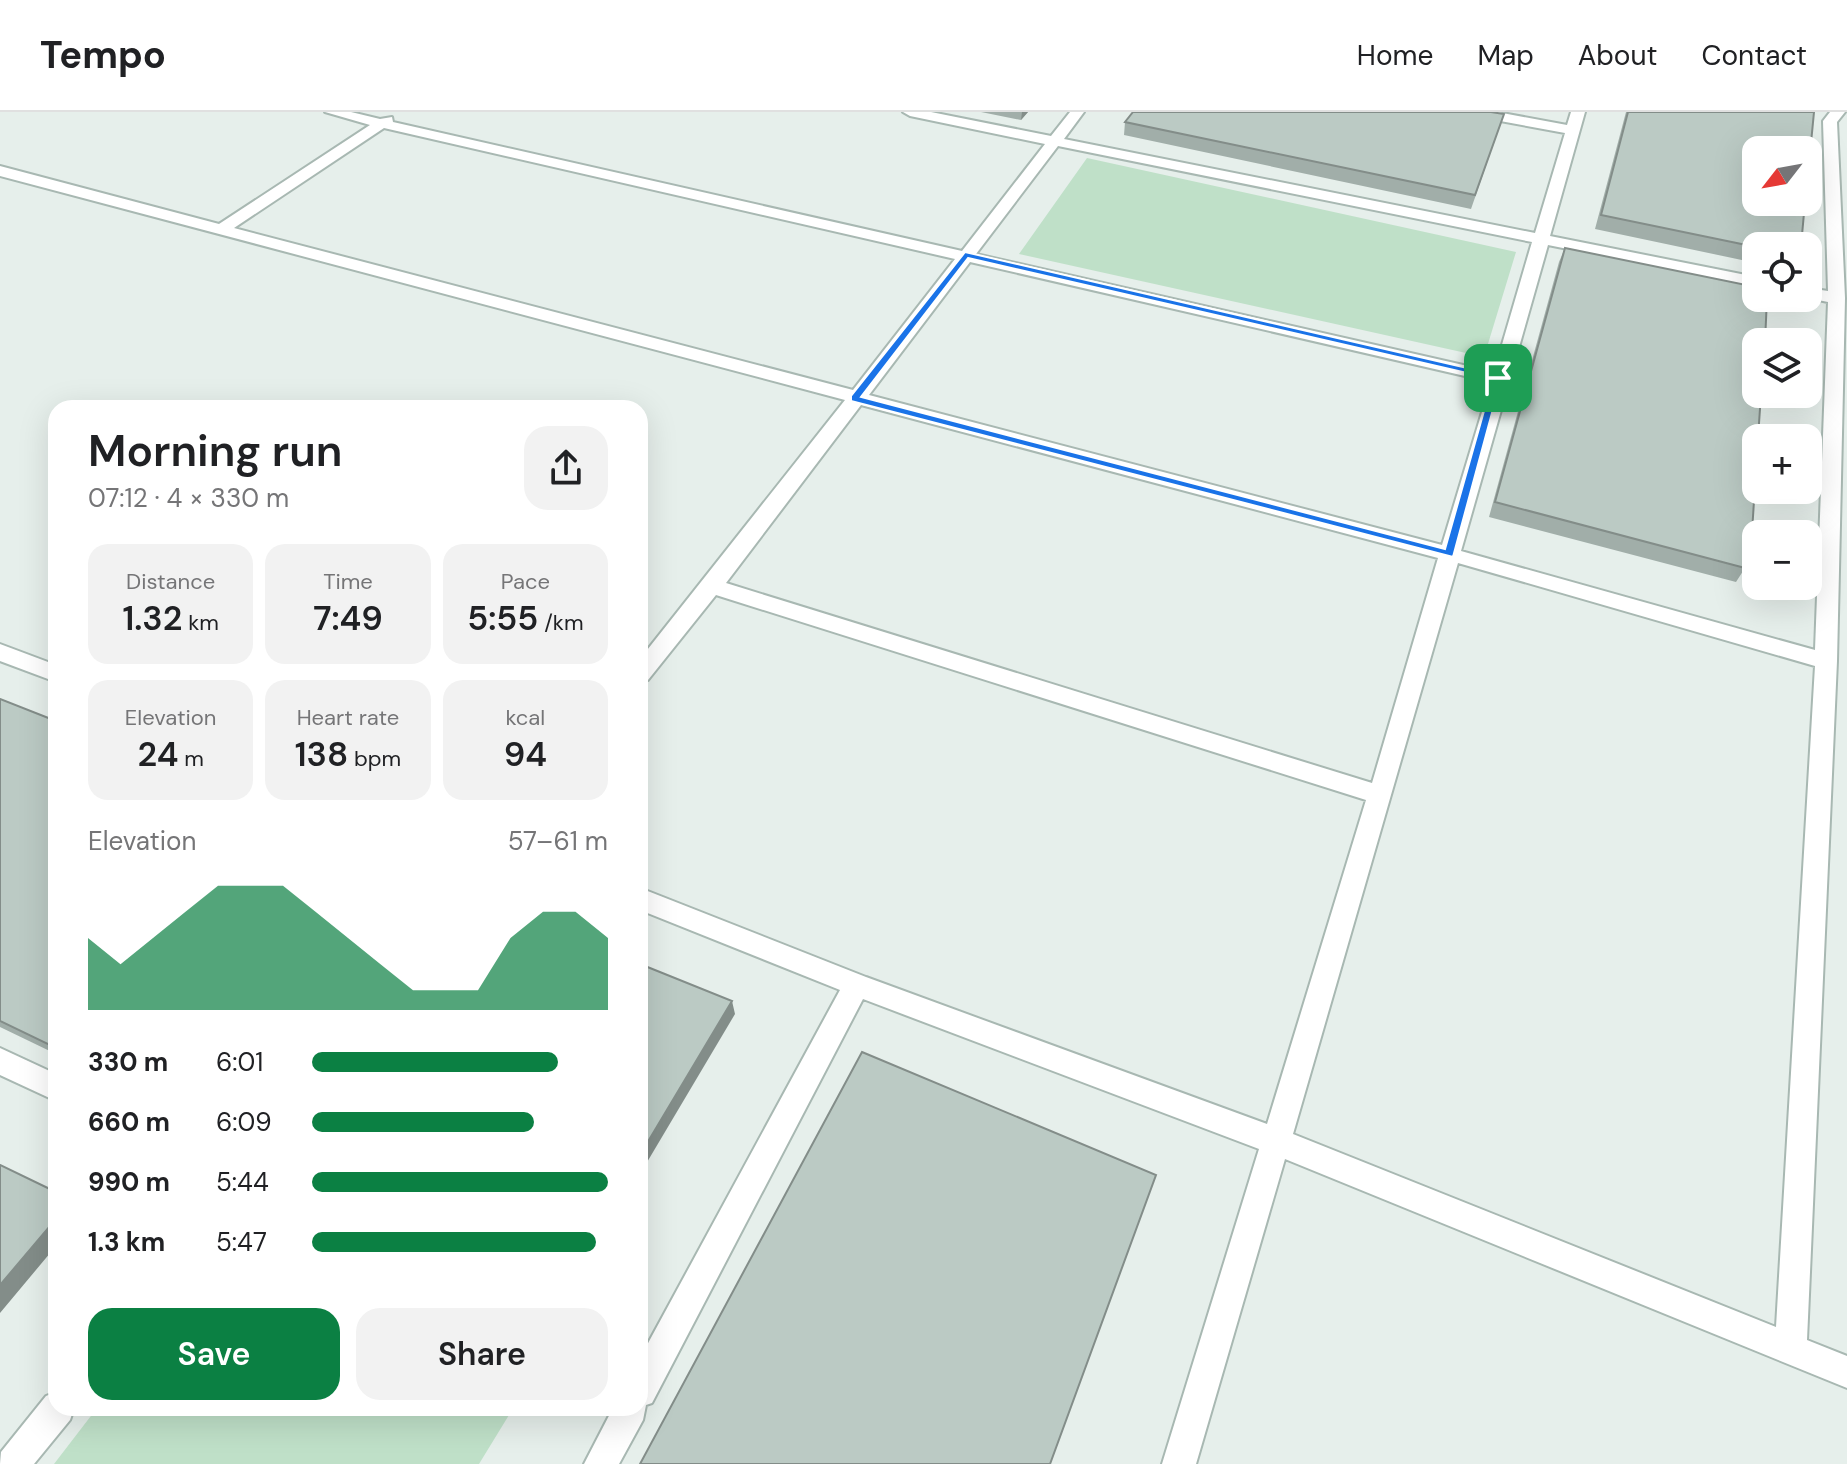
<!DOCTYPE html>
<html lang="en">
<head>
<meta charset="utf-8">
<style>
	:root { --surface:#fff; --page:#f2f2f2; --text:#202124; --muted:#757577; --line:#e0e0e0; --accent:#0b8043 }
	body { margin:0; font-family:"DM Sans",sans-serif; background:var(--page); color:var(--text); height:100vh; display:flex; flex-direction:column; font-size:30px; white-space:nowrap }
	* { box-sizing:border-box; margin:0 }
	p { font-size:26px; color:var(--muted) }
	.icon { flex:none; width:44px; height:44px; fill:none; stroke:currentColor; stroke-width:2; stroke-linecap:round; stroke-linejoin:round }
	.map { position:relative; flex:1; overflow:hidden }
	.panel { position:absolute; left:48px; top:288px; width:600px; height:1016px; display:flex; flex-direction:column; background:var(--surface); border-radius:24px; box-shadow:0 8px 32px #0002 }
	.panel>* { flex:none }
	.needle { width:52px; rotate:239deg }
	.tools { position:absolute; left:1742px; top:24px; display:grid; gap:16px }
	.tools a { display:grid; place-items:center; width:80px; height:80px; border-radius:16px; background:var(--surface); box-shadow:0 8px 32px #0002; font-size:40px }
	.pin { position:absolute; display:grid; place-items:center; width:68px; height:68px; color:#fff; margin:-34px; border-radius:16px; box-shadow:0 4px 12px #0006 }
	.round { display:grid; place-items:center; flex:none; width:84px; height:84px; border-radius:24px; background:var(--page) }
	.overview { display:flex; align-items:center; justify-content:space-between; height:136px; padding:0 40px }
	h1 { font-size:44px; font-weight:600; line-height:60px }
	.stats { display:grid; grid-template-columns:repeat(3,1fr); gap:12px; height:136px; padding:8px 40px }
	.stats div { display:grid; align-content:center; border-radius:20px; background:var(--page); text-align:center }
	.stats b { font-size:34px; font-weight:600 }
	.stats small { font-size:22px; font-weight:400 }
	.stats p { font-size:22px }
	.chart { height:224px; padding:16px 40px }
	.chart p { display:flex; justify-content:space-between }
	.chart svg { width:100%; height:144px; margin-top:8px; fill:var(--accent); opacity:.7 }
	.cta { display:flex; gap:16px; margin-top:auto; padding:16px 40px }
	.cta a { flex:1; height:92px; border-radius:24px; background:var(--accent); color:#fff; font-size:32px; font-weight:600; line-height:92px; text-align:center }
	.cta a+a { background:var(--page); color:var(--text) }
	ul { padding:0 40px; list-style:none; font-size:26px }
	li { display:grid; grid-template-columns:128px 96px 1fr; align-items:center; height:60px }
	li i { height:20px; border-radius:10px; background:var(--accent) }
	header { display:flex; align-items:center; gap:48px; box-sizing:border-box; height:112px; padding:0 40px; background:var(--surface); border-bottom:2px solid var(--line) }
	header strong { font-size:38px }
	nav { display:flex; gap:44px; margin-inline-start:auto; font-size:28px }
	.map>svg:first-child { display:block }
	.green { fill:#bfe0c8 }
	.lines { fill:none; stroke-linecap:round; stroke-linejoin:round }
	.street-casing { stroke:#a8b8b2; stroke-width:4 }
	.street { fill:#fff; fill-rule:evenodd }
	.wall { fill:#a1aea9 }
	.shaded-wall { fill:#838d89 }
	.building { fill:#bbcac4; stroke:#838d89; stroke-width:2 }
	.route { fill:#1a73e8; stroke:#fff; stroke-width:2; fill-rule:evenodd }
</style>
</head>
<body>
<header>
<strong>Tempo</strong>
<nav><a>Home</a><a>Map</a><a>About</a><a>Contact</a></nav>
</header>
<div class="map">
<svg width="1847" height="1352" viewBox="0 0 1847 1352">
	<rect width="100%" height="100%" fill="#e6efeb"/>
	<!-- green -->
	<path class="green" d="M1087,46L1516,140L1484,245L1019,142Z
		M97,1296H496L509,1303L479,1352H54Z"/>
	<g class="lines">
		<!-- street casing -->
		<g class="street-casing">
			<path id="street" d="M325,0H351L380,7L392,5L393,10L962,139L1045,32L910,4L903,0H931L1051,24L1070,0H1084L1064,27L1535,121L1565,21L1473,4L1466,0H1497L1567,13L1571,0H1585L1550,124L1756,165V175L1548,133L1461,439L1815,538L1828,190L1808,186V176L1828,179L1823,9L1830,0H1845L1837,10L1845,186L1837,549L1807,1228L1847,1244V1276L1285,1047L1196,1352H1162L1259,1037L863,887L652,1291L646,1293L643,1308L619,1352H584L613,1296H640V1246L840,878L640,798V776L866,865L1267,1012L1366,688L716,483L648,568L640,570V547L845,288L0,64V54L219,112L370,13ZM384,16L955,147L853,278L234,116ZM1058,34L1532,130L1494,260L976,142ZM970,150L1491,270L1442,433L869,283ZM861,293L1438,446L1372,671L726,471ZM1458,451L1815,554L1776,1215L1293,1022Z
				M0,532L56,553V570L0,549Z
				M0,936L56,962V989L0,963Z
				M56,1280V1296H74L70,1308L34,1352H0L1,1340L46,1284Z"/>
		</g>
		<!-- street -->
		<use href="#street" class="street"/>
	</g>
	<!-- wall -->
	<path class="wall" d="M981,0H1028L1021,8Z
		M1626,0H1814L1756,134V151L1595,117Z
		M1504,2L1471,97L1124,23L1125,10Z
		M1565,136L1745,456L1736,470L1489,405L1559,150Z
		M0,587L56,609V942L0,915Z"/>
	<!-- shaded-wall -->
	<path class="shaded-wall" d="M1022,0H1028L1021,8Z
		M732,889L735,902L640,1062V1043Z
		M56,1107V1134L0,1201V1173Z"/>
	<!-- building -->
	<path class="building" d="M1133,0H1491L1504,2L1475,83L1125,10Z
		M1628,0H1814L1808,62V38H1756V90H1805L1801,134H1756V135L1601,103Z
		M1565,136L1756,175V186H1767L1765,230H1756V282H1761L1758,326H1756V358L1752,420L1745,456L1495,390Z
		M0,587L56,609V936L0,909Z
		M640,852L732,889L640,1043Z
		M862,940L1156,1063L1050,1352H640Z
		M0,1053L56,1080V1107L0,1173Z"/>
	<!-- route -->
	<path class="route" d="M965,140L1502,264L1453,445L851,289V284ZM968,146L1493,267L1445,437L861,285Z"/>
</svg>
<div class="tools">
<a><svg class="needle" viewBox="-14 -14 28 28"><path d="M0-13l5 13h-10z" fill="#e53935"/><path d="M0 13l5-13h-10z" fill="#757577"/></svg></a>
<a><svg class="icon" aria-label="locate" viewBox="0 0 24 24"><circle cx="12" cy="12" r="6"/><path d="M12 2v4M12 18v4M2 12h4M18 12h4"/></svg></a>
<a><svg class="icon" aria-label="layers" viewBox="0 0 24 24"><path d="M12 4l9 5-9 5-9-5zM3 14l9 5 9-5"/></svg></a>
<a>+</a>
<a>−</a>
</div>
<div class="pin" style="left:1498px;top:266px;background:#1e9e55"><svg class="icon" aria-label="arrive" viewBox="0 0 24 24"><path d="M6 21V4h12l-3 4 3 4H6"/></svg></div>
<section class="panel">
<div class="overview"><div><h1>Morning run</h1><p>07:12 · 4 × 330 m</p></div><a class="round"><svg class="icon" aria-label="share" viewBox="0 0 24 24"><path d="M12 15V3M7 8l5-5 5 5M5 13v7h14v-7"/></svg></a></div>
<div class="stats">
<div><p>Distance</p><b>1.32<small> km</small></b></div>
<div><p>Time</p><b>7:49</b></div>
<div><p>Pace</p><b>5:55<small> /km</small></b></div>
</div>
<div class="stats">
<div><p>Elevation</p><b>24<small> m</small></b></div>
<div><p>Heart rate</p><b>138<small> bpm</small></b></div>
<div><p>kcal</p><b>94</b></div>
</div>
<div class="chart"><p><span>Elevation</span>57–61 m</p>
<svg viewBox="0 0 160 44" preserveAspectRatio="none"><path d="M0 44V22L10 30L20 22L30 14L40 6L50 6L60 6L70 14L80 22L90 30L100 38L110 38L120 38L130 22L140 14L150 14L160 22V44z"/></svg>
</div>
<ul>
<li><b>330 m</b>6:01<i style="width:83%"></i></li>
<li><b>660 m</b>6:09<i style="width:75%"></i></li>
<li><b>990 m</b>5:44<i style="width:100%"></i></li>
<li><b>1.3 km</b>5:47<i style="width:96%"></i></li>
</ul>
<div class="cta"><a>Save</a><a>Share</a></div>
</section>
</div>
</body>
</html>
